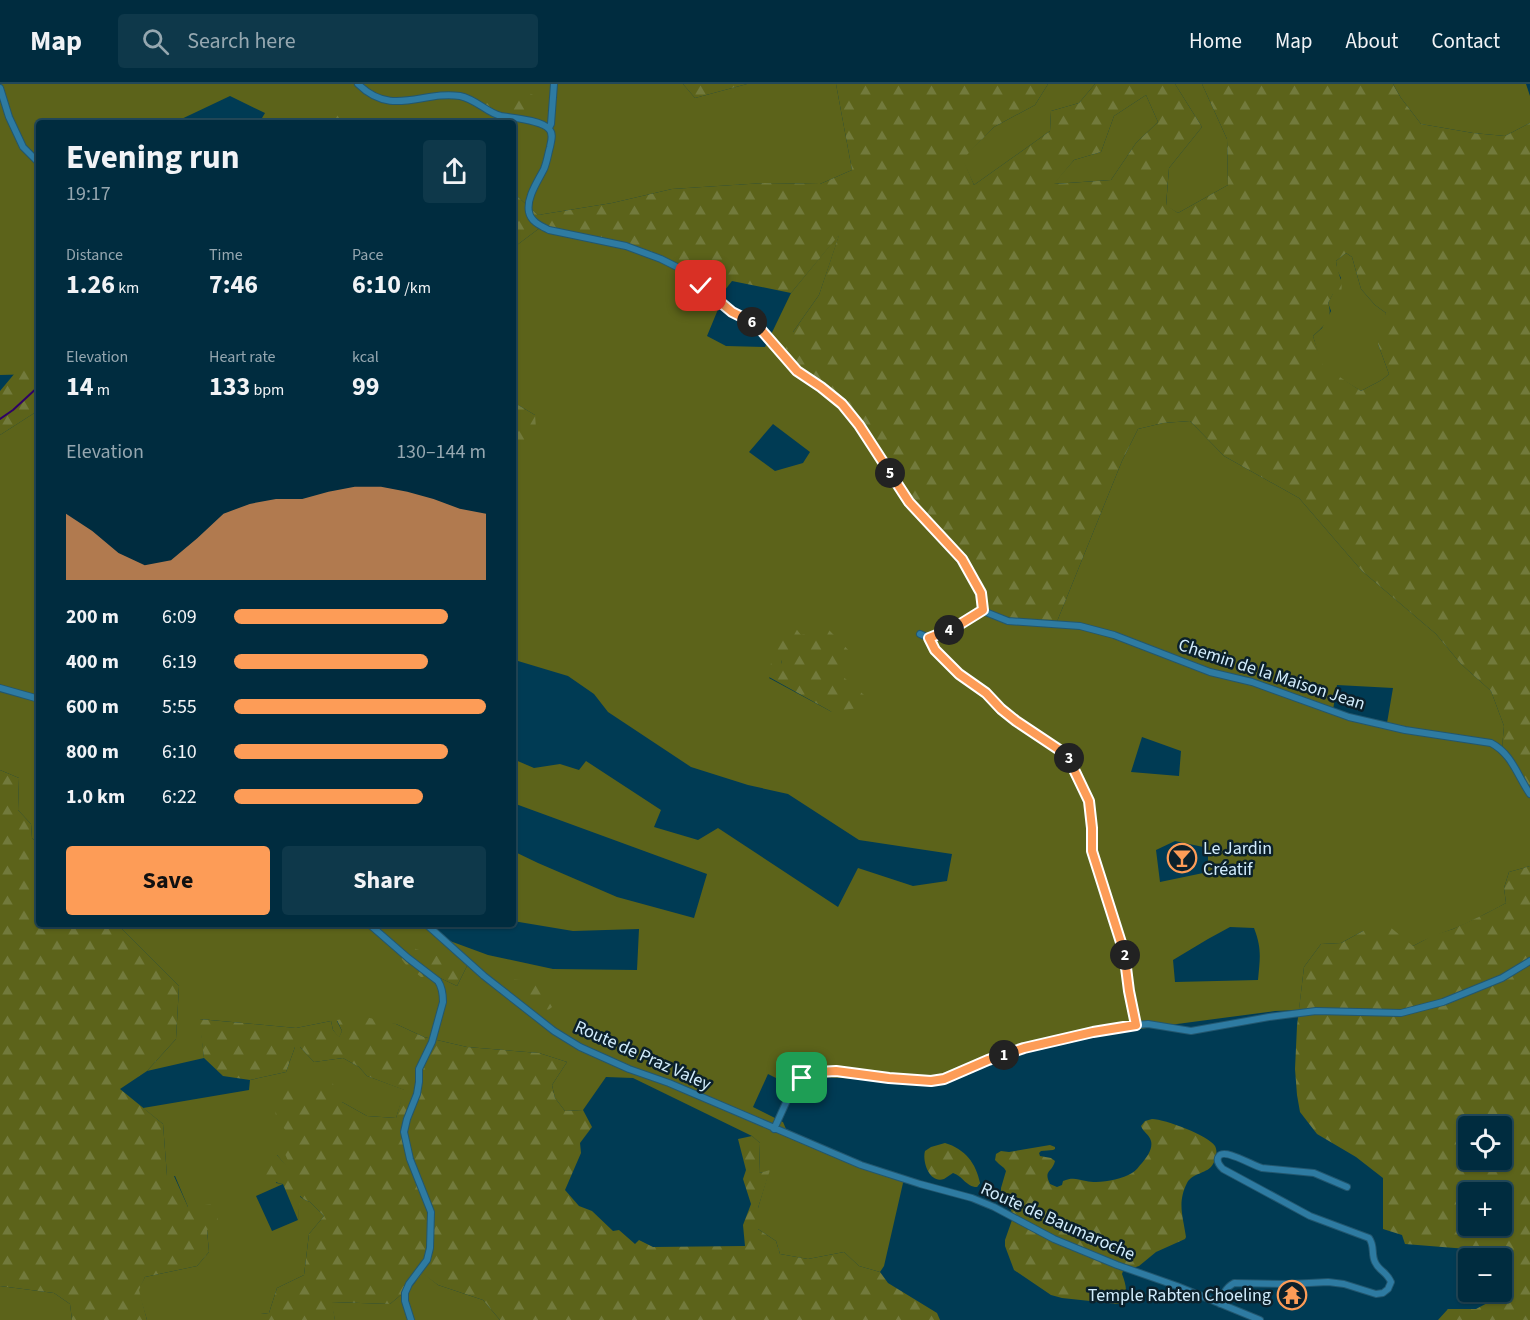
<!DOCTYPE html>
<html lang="en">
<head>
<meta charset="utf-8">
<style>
	:root { --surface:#002c3f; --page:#0e384a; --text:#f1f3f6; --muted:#95a7b0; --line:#224859; --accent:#fd9c57 }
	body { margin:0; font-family:"Source Sans 3",sans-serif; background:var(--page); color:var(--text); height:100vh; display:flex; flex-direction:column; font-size:22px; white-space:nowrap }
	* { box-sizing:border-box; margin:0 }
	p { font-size:20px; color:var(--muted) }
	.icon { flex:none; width:33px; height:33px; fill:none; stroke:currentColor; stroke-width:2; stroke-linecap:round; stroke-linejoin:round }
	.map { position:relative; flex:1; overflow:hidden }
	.details { position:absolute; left:36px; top:36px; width:480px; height:807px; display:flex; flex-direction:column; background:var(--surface); border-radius:6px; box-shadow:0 2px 4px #0004,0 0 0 2px var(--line) }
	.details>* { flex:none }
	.buttons { position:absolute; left:1458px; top:1032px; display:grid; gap:12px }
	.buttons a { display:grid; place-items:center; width:54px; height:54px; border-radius:6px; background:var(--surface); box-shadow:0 2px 4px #0004,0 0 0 2px var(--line); font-size:30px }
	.pin { position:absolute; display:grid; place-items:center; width:51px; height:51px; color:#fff; margin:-26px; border-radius:12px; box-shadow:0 3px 9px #0006 }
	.km { position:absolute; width:30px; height:30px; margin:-15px; border-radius:50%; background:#222; color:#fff; font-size:16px; line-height:30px; text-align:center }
	.round { display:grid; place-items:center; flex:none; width:63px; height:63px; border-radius:6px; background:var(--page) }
	.summary { display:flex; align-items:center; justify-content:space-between; height:102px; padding:0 30px }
	h1 { font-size:33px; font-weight:700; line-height:45px }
	.figures { display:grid; grid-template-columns:repeat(3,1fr); gap:9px; height:102px; padding:6px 30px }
	.figures div { display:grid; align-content:center }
	.figures b { font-size:26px; font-weight:700 }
	.figures small { font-size:16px; font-weight:400 }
	.figures p { font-size:16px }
	.chart { height:168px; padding:12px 30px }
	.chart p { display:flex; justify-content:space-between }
	.chart svg { width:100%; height:108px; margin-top:6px; fill:var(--accent); opacity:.7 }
	.button { display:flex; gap:12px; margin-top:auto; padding:12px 30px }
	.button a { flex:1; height:69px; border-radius:6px; background:var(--accent); color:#111; font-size:24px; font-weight:700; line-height:69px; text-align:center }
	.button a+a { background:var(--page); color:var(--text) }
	ul { padding:0 30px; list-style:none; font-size:20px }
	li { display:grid; grid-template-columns:96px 72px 1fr; align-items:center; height:45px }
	li i { height:15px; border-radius:8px; background:var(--accent) }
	header { display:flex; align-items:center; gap:36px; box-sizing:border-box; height:84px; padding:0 30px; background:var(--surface); border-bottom:2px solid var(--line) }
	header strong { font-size:28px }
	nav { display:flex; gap:33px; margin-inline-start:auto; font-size:21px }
	.search { width:420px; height:54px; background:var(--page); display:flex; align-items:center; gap:15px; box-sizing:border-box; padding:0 21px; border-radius:6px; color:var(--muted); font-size:22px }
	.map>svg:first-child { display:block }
	.green { fill:#5c631a; fill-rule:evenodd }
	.forest { fill:url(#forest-firs); fill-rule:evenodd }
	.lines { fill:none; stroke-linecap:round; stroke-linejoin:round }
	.stream { stroke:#2f0067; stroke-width:2 }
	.street-casing { stroke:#22576f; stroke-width:8 }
	.street { stroke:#2e7ba2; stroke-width:6 }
	.route-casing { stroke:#fff; stroke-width:12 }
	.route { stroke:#fd9c57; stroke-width:8 }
	.labels { text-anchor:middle; stroke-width:5; stroke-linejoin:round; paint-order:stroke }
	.street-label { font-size:18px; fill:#d2ecfc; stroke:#0b202b }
	.poi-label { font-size:18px; fill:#d2ecfc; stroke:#0b202b; text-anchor:start }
</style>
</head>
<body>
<header>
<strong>Map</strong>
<div class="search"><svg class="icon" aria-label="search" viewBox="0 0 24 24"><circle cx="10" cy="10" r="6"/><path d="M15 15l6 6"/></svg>Search here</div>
<nav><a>Home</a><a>Map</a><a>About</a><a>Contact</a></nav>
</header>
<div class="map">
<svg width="1530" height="1236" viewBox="0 0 1530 1236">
	<defs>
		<pattern id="forest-firs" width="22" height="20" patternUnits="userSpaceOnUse" patternTransform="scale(1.5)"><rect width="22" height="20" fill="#5c631a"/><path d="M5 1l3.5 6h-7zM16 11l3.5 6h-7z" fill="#727a3c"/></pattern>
	</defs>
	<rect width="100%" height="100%" fill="#003b54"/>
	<!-- green -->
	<path class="green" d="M0,0H683L695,14L747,0H836L852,86L820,100L764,99L672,105L612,119L538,131L518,113H513V39H343L341,34L312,36L311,39H259L265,29L230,12L173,39H39V290L0,291Z
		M1048,0H1095L1079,19L1051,27L1050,47L974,101L962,75L994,43L1035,21Z
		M1175,0H1202L1227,55L1228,101L1178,129L1166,122L1169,84L1202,43Z
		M1393,0H1526L1530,12V39L1505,52L1473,49L1421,40L1401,14Z
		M1146,11L1158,38L1136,59L1111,96L1053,100L1074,76L1101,68L1114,32Z
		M541,143L606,157L683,186L717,216L719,223L707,252L726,262L765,263L791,209L840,149L819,211L793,248L821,303L1056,540L1122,377L1138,345L1163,339L1190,337L1224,372L1299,414L1362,487L1436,550L1461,580L1491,607L1504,642L1502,664L1530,710V782L1509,788L1504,804L1506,819C1489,828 1471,838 1453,845C1439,850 1426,855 1413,862L1363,847L1341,859L1321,860L1304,883L1299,926L1275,927L1132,946L1059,959L990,979L944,999L928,1001L882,996L819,993L803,996L796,1004L768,990L753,1023L783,1038L786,1045L792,1049L863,1079L906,1094L903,1099L884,1182L880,1188L859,1182L844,1168L808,1175L780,1170L776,1157L758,1145V1124L769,1087L759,1089L760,1059L752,1052L633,994L606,993L583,1026L565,1027L555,1014L552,1001L567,978L539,969L467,963L424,953L396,940L337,937L342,947L339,954L333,946L331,937L296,944L200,935L204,974L147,987L176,955L179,902L117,840H431L450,857L488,871L553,885L637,886L639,845L573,847L513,837V767L538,779L617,813L694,834L707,790L513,719V675L534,684L560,680L579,686L586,677L661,726L654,743L698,756L718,744L838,823L858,784L913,802L947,797L952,770L859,756L788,710L748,701L691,683L608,628L594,610L568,592L518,577L513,591V370L519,372L535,331L513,318V164ZM773,340L810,368L803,379L775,387L749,368ZM782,576L832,628L769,594L781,580ZM1337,601L1393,604L1387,639L1372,638L1333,626ZM1142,653L1181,667L1179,692L1131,688ZM1175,757L1208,764V788L1160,798L1156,766ZM1230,843L1254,844C1262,865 1260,874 1258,896L1175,898L1173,876L1208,855ZM467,882L457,902L436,892Z
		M1346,169L1352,173L1361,205L1375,221L1386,229L1378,260L1389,290C1381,298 1371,301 1361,307L1322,283L1313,252L1322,244L1331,227L1328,219L1341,194L1337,186L1336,177Z
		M39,326V761L32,754L31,740L18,726L19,694L0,686V351Z
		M295,963H300L314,978L343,974L359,983L367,992L405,1006L396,1034L367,1032L342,1018L295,1057V1093L277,1071L276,1099L283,1100L256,1112L272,1147L298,1136L299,1112L305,1116L310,1118L324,1132L309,1150L304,1191L277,1204L269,1229L261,1230V1236H147L138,1206L145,1193L197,1182L209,1168L207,1146L188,1123L175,1092H167L163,1040L143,1024L249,1006L250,996L286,988Z
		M422,1188L438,1201L483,1216L500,1236H335L331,1218L390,1220L414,1200Z
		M0,1202L54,1209L70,1220L72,1236H0Z"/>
	<!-- forest -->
	<path class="forest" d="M683,0H747L695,14Z
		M836,0H1048L1035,21L994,43L963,75L974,101L1050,47L1051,27L1079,19L1095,0H1175L1202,43L1169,84L1166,121L1178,129L1228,101L1227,55L1202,0H1393L1401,14L1421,40L1473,49L1505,52L1530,39V710L1502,664L1504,642L1491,607L1461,580L1436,550L1362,487L1299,414L1224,372L1190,337L1163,339L1138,345L1122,377L1056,540L1008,537L983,527L981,509L962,475L909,418L842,320L797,287L783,271L793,248L819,211L839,151L791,209L732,197L717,216L683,186L626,162L541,143L513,164V113H518L538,131L612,119L672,105L764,99L820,100L852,86ZM1146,11L1158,38L1136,59L1111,96L1054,100L1074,76L1101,68L1114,32ZM1346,169L1352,173L1361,205L1375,221L1386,229L1379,243L1378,260L1389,290C1381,298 1371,301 1361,307L1323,282L1313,252C1324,242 1334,234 1328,219L1333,210L1340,211C1345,199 1337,189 1336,177Z
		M519,5L538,13L528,30C512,35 499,31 485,22L487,19L499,24Z
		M326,27C334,28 341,31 343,39H311L312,36Z
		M39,268V326L0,351V307L20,283Z
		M513,318L535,331L536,344L519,373L513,370Z
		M790,537L801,551L829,546L856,574L840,590L864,611L857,624L832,628L769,593L771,579L781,580L782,576L773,560Z
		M0,686L19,694L18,726L31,740L32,754L39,761V840H117L179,902L176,955L147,987L120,1005L163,1040L167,1092H174L188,1123L213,1120L218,1136L207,1146L209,1168L197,1182L145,1193L139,1206L147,1236H72L70,1220L54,1209L0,1202Z
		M1530,782V1236H1438L1448,1225H1476L1493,1216V1208H1502V1174H1493L1492,1167L1405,1160L1402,1151L1383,1145V1094L1356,1073L1317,1050L1300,1028L1297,1011L1295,985L1297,942L1304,883L1321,860L1341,859L1363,847L1390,843L1413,862L1434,851L1453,845L1485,830L1506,819L1504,804L1509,788ZM1468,1042H1502V1076H1468ZM1468,1108H1502V1142H1468Z
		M404,861L467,882L457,902L436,892L421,893L406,881L395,866Z
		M502,895L537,897L552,923L541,932L500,902Z
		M361,932L396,940L424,953L467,963L539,969L567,978L552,1001L555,1014L565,1027L583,1026L592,1043L580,1059L581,1069L565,1106L579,1122L592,1127L613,1147L619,1146L635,1160L639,1156L653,1163L745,1162L743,1141L751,1120L743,1095L746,1086L738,1055L752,1052L760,1059L759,1089L770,1086L758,1124V1145L776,1157L780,1170L808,1175L844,1168L859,1182L880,1188L888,1199L937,1229L940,1236H500L483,1216L438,1201L422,1189L414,1200L390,1220L332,1218L335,1236H261V1230L269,1229L277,1204L304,1191L309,1150L324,1132L310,1118L305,1116L300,1112L298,1136L283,1100C272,1098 266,1094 259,1085L276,1070L294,1090L285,1070L295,1057L276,1035L275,1019L281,1005L332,998L342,1018L367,1032L396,1034L404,1006L367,992L359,983L343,974L314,978L300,963H295L286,988L250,996L223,992L204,974L199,935L296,944L331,937L333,946L339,953L342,947L337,936Z
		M1152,1035C1165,1035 1209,1052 1215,1062C1218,1068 1216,1075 1213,1080C1208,1090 1193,1088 1187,1099C1177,1119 1183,1132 1186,1153L1185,1155L1156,1168L1139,1182L1123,1187L1122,1190C1126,1200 1130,1215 1118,1220L1062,1214L1051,1211L1014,1186L1005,1162V1156L1012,1136V1130L1011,1126L1002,1117L1001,1111V1104L1006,1087L1004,1084L999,1080L995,1076L996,1070L1001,1067L1009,1068L1050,1061L1055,1063V1065L1053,1066L1041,1067L1039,1069L1040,1072L1051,1074L1055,1077C1052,1089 1043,1086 1050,1100L1057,1103L1062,1101L1063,1097C1073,1093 1076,1095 1086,1097C1099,1100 1120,1096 1132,1089C1136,1087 1139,1082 1142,1079C1147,1073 1153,1065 1151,1057C1149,1050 1143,1048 1141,1042L1145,1037Z
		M945,1059C965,1065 976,1079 980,1099L977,1103C966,1103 963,1092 953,1089C950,1091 947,1093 944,1095C929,1100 922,1077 925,1067L931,1063Z"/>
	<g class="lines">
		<!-- stream -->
		<path class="stream" d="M0,335L13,326L39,302"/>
		<!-- street casing -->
		<g class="street-casing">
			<path id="street" d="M358,0C392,34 423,6 460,12C476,15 487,29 501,32C513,34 541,36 549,45C554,50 551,57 550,63C548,70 547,78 544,85C538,97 526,114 529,128C531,138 541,142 549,146L626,162L661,175L683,186L732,228L756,240L797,287L821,303L842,320L859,341L909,418L962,475L981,509L983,527
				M0,4L9,33L23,63L39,79
				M549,44L551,40L554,0
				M983,527L1008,537L1080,542L1114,551L1210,588L1252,598L1349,633L1405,646L1491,659C1512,670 1517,691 1530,710
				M920,550L929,554L935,566L959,589L986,609L1001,625L1016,637L1067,671L1090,717L1092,744V767L1124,868L1129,907L1136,941
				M929,554L955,544L983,527
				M0,604L39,615
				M369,840L408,874L438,897C442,903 443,911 443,918L432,958L419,985V998L417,1010L407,1035L404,1048L410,1075L431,1128L430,1164L427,1176L409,1200L405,1209V1217L411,1236
				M426,840L484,892L554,947L580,963L629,985L669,999L861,1081L920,1100L972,1114L994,1123L1054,1155L1117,1181L1177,1202L1260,1236
				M774,1045L794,1001L802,994L818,988L836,987L889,994L931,997L944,995L988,976L1024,964L1093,948L1136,941L1148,940L1191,947L1269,933L1316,927L1401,929L1443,918L1502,894L1530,877
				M1220,1220C1223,1211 1225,1204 1234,1199L1290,1200L1328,1198L1344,1200L1376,1210L1383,1209L1388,1205L1391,1198C1387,1188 1379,1187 1375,1178C1371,1170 1375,1162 1369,1154L1310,1132L1223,1085C1220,1082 1215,1077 1219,1072C1225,1064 1253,1082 1262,1084L1314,1089L1347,1103"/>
		</g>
		<!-- street -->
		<use href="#street" class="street"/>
	</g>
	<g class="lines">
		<!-- route casing -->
		<g class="route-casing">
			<path id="route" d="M701,202L732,228L756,240L797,287L821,303L842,320L859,341L909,418L962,475L981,509L983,526L954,544L929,554L935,566L959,590L986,609L1001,625L1016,637L1067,671L1089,717L1092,744V767L1124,868L1129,907L1136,941L1093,948L1024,964L988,976L944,995L931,997L889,994L836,987L818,988L802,994"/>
		</g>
		<!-- route -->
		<use href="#route" class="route"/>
	</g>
	<!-- icons -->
	<defs>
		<g id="bar-ring" transform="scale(1.5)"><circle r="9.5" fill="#0b202b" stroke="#fd9c57" stroke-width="1.5"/><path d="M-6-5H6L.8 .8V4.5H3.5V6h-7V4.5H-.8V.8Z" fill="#fd9c57"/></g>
		<g id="temple-ring" transform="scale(1.5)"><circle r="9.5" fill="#0b202b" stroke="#fd9c57" stroke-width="1.5"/><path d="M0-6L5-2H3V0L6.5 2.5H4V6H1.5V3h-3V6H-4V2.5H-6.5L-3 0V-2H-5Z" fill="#fd9c57"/></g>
	</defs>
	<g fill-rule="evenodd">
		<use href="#bar-ring" x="1182" y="774"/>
		<use href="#temple-ring" x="1292" y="1211"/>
	</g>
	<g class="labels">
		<!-- street labels -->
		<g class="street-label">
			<text transform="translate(1272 590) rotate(18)" y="6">Chemin de la Maison Jean</text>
			<text transform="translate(643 971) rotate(24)" y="6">Route de Praz Valey</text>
			<text transform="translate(1058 1137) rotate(24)" y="6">Route de Baumaroche</text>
		</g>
		<!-- poi labels -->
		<g class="poi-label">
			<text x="1203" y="770">Le Jardin<tspan x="1203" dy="21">Créatif</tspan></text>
			<text x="1271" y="1217" text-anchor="end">Temple Rabten Choeling</text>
		</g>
	</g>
</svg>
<div class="buttons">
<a><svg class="icon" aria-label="locate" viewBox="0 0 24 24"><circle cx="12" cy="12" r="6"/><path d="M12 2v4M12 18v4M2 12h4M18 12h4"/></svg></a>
<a>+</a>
<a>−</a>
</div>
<div class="pin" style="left:802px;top:994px;background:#1e9e55"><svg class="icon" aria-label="arrive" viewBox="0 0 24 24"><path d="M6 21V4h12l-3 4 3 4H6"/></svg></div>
<div class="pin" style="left:701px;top:202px;background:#d93025"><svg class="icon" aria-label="check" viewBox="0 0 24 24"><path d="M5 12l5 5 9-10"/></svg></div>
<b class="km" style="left:1004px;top:971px">1</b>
<b class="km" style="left:1125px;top:871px">2</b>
<b class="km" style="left:1069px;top:674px">3</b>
<b class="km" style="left:949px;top:546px">4</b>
<b class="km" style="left:890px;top:389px">5</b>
<b class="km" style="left:752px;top:238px">6</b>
<section class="details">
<div class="summary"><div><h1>Evening run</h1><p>19:17</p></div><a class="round"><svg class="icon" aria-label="share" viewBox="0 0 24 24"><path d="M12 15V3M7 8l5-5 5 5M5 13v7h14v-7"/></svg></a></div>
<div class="figures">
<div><p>Distance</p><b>1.26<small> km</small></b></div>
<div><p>Time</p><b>7:46</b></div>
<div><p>Pace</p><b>6:10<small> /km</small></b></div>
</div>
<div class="figures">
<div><p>Elevation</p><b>14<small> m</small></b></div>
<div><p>Heart rate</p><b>133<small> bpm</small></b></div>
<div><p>kcal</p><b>99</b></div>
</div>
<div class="chart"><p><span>Elevation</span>130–144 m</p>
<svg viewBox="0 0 160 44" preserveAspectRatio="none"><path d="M0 44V17L10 24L20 33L30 38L40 36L50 27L60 17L70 13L80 11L90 11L100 8L110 6L120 6L130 8L140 11L150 15L160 17V44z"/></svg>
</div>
<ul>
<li><b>200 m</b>6:09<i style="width:85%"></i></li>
<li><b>400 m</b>6:19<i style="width:77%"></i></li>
<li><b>600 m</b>5:55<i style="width:100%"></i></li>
<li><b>800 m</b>6:10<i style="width:85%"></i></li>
<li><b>1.0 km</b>6:22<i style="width:75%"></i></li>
</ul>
<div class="button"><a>Save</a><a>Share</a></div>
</section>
</div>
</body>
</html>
